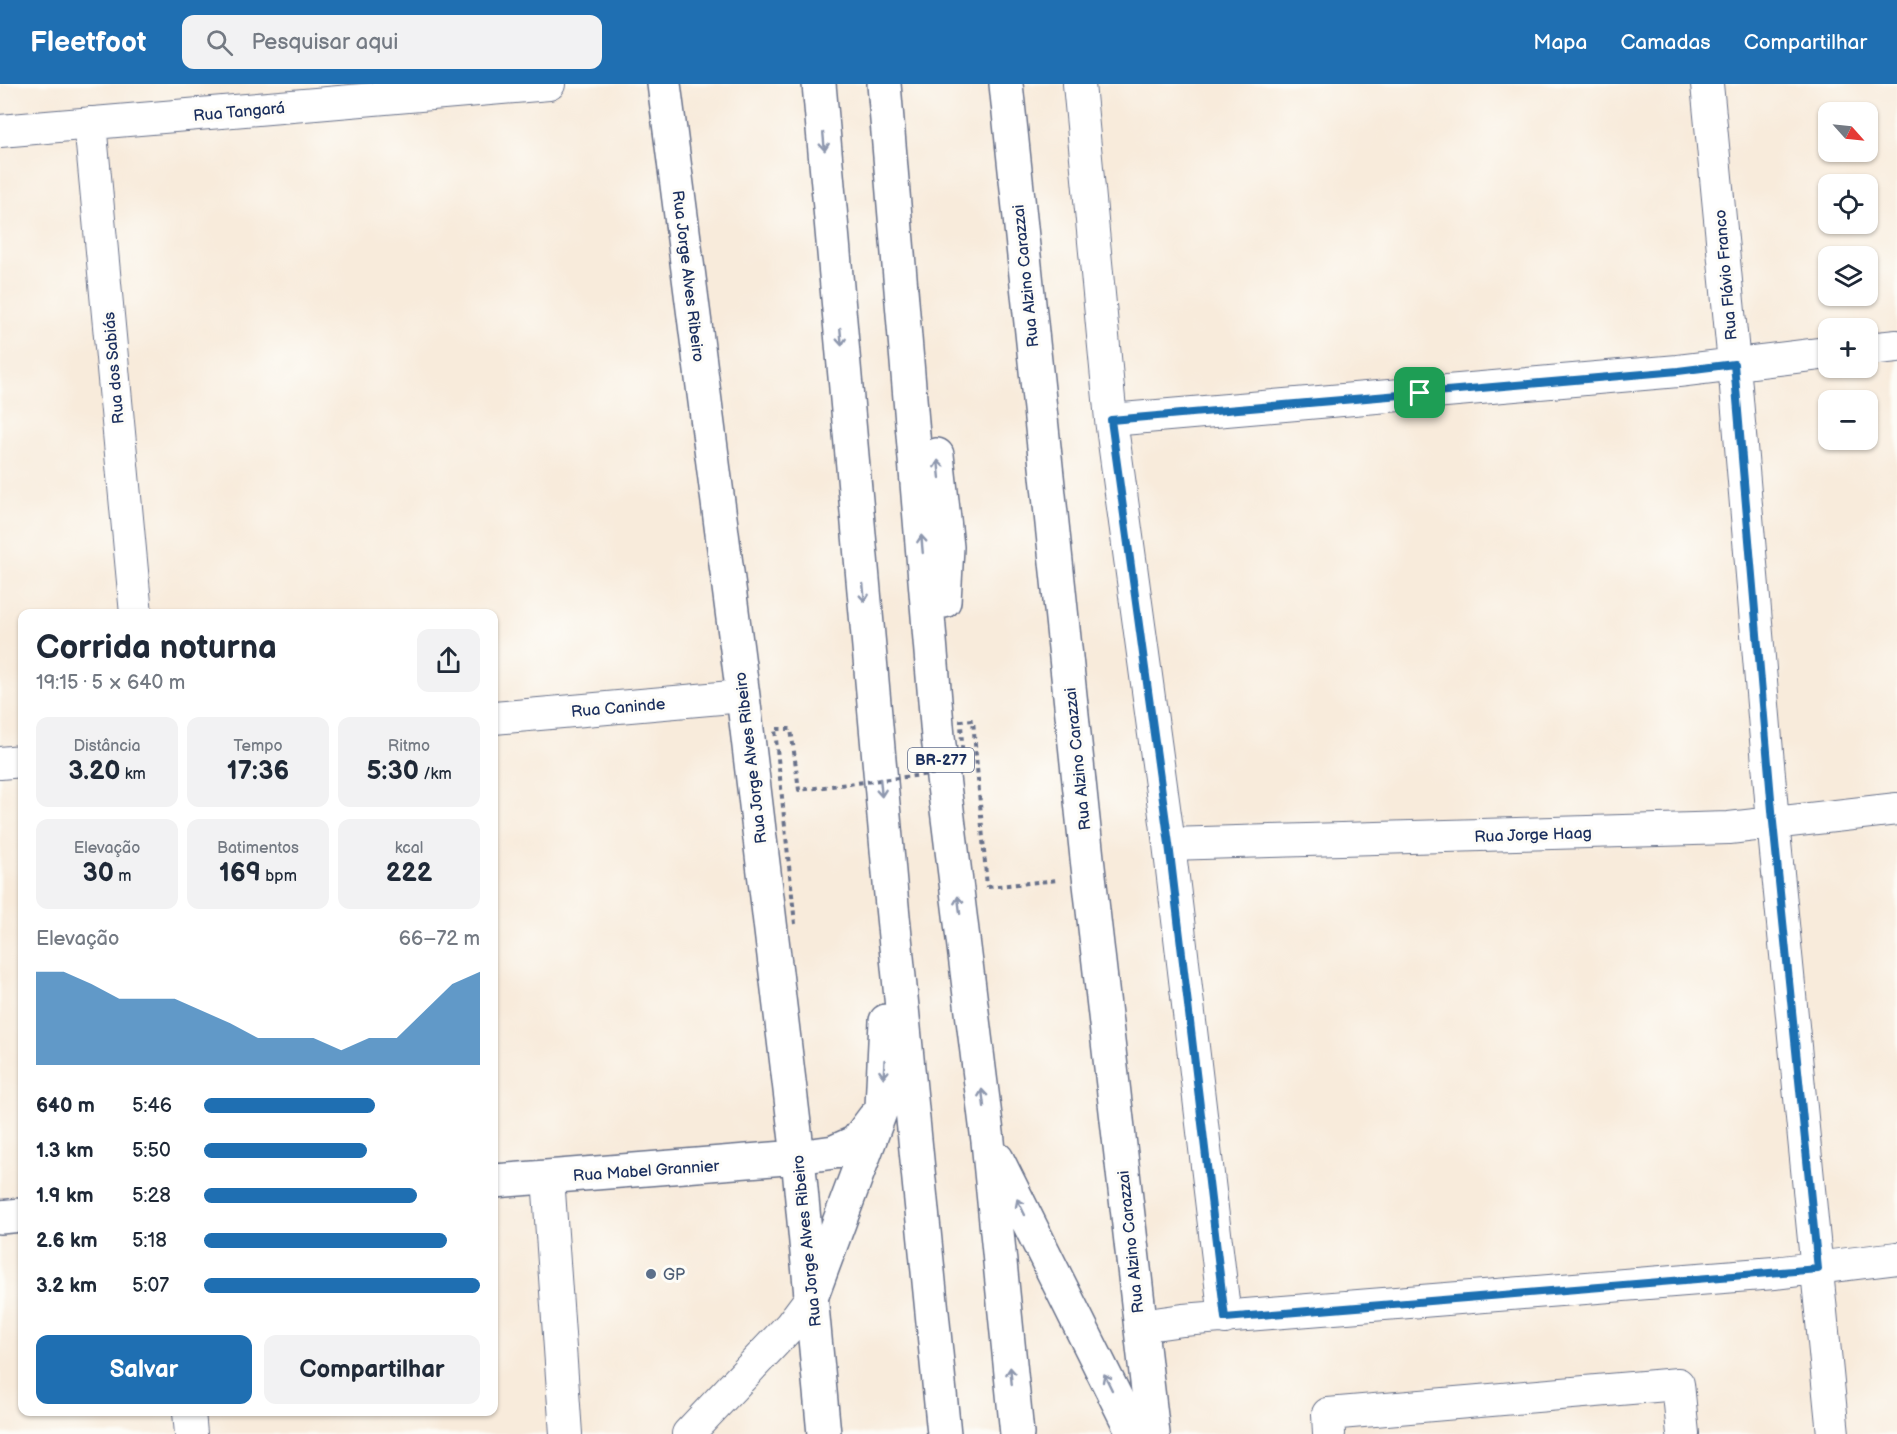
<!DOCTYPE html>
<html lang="pt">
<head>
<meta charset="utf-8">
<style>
	:root { --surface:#fff; --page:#f2f2f3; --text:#1f2937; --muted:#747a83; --accent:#1f6fb2 }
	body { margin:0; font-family:"Balsamiq Sans",sans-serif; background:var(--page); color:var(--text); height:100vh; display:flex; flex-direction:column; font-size:22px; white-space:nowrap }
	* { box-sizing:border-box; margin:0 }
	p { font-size:20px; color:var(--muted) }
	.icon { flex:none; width:33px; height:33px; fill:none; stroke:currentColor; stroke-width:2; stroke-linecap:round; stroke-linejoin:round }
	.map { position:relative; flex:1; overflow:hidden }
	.details { position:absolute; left:18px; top:525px; width:480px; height:807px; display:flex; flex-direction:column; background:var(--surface); border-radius:12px; box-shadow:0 2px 4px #0004 }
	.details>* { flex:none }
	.needle { width:39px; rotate:117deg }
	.buttons { position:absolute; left:1818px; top:18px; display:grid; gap:12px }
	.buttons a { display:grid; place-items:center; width:60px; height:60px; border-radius:12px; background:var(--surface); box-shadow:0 2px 4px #0004; font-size:30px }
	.pin { position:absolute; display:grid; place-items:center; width:51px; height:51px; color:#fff; margin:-26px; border-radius:12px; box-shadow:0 3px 9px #0006 }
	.round { display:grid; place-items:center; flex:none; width:63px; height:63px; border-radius:12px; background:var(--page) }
	.overview { display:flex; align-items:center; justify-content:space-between; height:102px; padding:0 18px }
	h1 { font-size:33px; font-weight:800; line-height:45px }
	.metrics { display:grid; grid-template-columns:repeat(3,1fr); gap:9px; height:102px; padding:6px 18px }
	.metrics div { display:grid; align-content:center; border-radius:12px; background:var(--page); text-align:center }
	.metrics b { font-size:26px; font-weight:800 }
	.metrics small { font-size:16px; font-weight:400 }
	.metrics p { font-size:16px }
	.chart { height:168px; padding:12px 18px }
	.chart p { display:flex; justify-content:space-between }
	.chart svg { width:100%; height:108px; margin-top:6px; fill:var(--accent); opacity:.7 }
	.primary-button { display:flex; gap:12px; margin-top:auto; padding:12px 18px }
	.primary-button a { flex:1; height:69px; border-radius:12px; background:var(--accent); color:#fff; font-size:24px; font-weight:800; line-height:69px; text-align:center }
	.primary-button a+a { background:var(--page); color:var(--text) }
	ul { padding:0 18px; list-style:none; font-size:20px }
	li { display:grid; grid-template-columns:96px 72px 1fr; align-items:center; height:45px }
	li i { height:15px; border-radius:8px; background:var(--accent) }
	header { display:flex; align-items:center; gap:36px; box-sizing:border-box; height:84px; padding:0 30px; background:var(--accent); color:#fff }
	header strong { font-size:28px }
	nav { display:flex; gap:33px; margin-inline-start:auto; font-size:21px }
	.search { width:420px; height:54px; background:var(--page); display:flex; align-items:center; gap:15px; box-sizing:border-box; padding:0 21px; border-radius:12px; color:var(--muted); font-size:22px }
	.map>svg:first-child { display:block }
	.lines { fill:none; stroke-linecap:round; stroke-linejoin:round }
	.minor-casing { stroke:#68718a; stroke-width:34 }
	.major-casing { stroke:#68718a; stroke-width:36 }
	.highway-casing { stroke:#68718a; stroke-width:36 }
	.path { stroke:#68718a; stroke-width:4; stroke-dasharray:4.5 4.5; stroke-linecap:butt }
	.minor { stroke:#fff; stroke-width:32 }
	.major { stroke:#fff; stroke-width:33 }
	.highway { stroke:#fff; stroke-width:33 }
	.path-bridge { stroke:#68718a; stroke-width:4; stroke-dasharray:4.5 4.5; stroke-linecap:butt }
	.oneway { stroke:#8d97ae }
	.route-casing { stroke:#fff; stroke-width:12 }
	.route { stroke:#1f6fb2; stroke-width:8 }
	.service-dot { fill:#5c6f8a; stroke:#fdfcf7; stroke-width:2 }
	.labels { text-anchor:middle; stroke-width:6; stroke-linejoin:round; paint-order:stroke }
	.shield { fill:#fdfcf7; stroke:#5f6c8c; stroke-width:1.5 }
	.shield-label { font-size:15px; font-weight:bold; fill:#1b2f5e }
	.street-label { font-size:16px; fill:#1b2f5e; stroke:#fdfcf7 }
	.service-label { font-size:16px; fill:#4e5e75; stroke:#fdfcf7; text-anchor:start }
</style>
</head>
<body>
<header>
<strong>Fleetfoot</strong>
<div class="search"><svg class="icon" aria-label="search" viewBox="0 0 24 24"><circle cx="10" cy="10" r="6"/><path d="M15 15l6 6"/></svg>Pesquisar aqui</div>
<nav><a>Mapa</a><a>Camadas</a><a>Compartilhar</a></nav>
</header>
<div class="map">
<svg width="1897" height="1350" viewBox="0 0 1897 1350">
	<rect width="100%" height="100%" fill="#fdfcf7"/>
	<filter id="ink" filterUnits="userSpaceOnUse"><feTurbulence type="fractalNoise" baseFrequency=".0167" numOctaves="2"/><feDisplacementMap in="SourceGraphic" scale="12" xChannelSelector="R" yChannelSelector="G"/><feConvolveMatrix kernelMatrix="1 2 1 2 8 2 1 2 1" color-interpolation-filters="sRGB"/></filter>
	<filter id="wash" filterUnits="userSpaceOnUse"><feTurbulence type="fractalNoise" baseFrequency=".008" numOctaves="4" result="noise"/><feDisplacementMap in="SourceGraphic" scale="24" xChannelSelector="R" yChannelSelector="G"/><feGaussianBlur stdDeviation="1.35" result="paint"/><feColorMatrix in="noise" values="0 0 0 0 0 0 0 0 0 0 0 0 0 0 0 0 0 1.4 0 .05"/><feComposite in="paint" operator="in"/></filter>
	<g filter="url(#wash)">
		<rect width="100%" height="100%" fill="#f8ebdb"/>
	</g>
	<g filter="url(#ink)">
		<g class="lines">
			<!-- minor casing -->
			<g class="minor-casing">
				<path id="minor" d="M1079,0L1111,336L1169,760L1225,1234
					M1707,0L1734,280L1773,738L1833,1350
					M90,39L136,530
					M0,47L549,0
					M1868,265L1897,262
					M1111,336L1678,287L1828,269
					M494,634L743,612
					M0,679L22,677
					M1169,760L1729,744L1897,725
					M548,1093L566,1350
					M1140,1242L1183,1236L1774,1189L1897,1174
					M189,1328L191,1350
					M688,1350L790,1242L811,1214
					M1329,1350L1328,1330L1678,1300L1683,1350"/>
			</g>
			<!-- major casing -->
			<g class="major-casing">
				<path id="major" d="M664,0L743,612L798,1073L824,1350
					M1006,0L1087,774L1153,1350
					M494,1097L798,1073
					M0,1133L22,1131"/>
			</g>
			<!-- highway casing -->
			<g class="highway-casing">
				<path id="highway" d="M819,0L892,822L944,1350
					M884,0L938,653L988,1057L1017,1350
					M937,371L947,463L944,517
					M798,1073L834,1068L856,1058L874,1034
					M997,1075L1134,1350
					M811,1214L882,1023L886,937"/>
			</g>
			<!-- path -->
			<path class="path" d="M988,803L1058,796"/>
			<!-- minor -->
			<use href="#minor" class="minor"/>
			<!-- major -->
			<use href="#major" class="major"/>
			<!-- highway -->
			<use href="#highway" class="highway"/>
			<!-- path-bridge -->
			<path class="path-bridge" d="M795,840L775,645H791L799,706L963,686L961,637L973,636L987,803"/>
		</g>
		<!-- one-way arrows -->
		<defs><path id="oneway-shaft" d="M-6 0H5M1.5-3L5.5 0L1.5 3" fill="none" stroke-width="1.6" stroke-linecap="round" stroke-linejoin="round" transform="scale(1.5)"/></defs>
		<g class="oneway">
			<use href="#oneway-shaft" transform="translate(824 58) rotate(85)"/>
			<use href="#oneway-shaft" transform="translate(841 253) rotate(85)"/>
			<use href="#oneway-shaft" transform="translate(939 385) rotate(-96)"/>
			<use href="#oneway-shaft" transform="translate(922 460) rotate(-95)"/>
			<use href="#oneway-shaft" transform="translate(864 509) rotate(85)"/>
			<use href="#oneway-shaft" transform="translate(881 704) rotate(85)"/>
			<use href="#oneway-shaft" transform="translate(959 821) rotate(-97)"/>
			<use href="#oneway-shaft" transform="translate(884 985) rotate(93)"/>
			<use href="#oneway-shaft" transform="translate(983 1014) rotate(-97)"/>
			<use href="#oneway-shaft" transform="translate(1021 1123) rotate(-116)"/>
			<use href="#oneway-shaft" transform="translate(1011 1292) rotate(-95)"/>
			<use href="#oneway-shaft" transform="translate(1108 1298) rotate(-116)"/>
		</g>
	</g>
	<g class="lines" filter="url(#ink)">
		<!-- route casing -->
		<g class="route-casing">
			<path id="route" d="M1734,280L1773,738L1818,1185L1225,1234L1169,760L1111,336L1678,287Z"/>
		</g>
		<!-- route -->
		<use href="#route" class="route"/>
	</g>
	<!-- markers -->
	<circle class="service-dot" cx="651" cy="1190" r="6"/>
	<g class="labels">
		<!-- shield labels -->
		<rect class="shield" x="908" y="664" width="66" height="24" rx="4.5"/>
		<g class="shield-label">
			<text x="941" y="681">BR-277</text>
		</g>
		<!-- street labels -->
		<g class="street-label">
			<text transform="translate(239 27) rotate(-5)" y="6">Rua Tangará</text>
			<text transform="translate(1725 191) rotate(-95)" y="6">Rua Flávio Franco</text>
			<text transform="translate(689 192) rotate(83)" y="6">Rua Jorge Alves Ribeiro</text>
			<text transform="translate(1025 192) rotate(-96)" y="6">Rua Alzino Carazzai</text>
			<text transform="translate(113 284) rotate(-95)" y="6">Rua dos Sabiás</text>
			<text transform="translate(618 623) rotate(-5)" y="6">Rua Caninde</text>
			<text transform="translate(750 674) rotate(-97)" y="6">Rua Jorge Alves Ribeiro</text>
			<text transform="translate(1077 675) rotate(-96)" y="6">Rua Alzino Carazzai</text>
			<text transform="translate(1533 750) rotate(-2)" y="6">Rua Jorge Haag</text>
			<text transform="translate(646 1086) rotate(-4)" y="6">Rua Mabel Grannier</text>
			<text transform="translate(806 1157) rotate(-96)" y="6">Rua Jorge Alves Ribeiro</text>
			<text transform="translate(1130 1158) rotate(-96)" y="6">Rua Alzino Carazzai</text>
		</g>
		<!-- service labels -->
		<g class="service-label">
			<text x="663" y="1196">GP</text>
		</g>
	</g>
</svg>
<div class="buttons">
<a><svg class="needle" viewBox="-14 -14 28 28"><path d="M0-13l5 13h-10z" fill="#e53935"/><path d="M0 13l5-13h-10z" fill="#747a83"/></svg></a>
<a><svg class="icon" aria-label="locate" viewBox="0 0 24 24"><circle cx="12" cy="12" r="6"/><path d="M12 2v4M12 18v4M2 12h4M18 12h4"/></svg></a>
<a><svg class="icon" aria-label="layers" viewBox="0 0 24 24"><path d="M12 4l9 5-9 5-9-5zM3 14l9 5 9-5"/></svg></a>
<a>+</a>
<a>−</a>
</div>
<div class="pin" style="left:1420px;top:309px;background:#1e9e55"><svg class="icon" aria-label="arrive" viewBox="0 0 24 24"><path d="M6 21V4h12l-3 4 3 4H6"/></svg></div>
<section class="details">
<div class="overview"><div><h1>Corrida noturna</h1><p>19:15 · 5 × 640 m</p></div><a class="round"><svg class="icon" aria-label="share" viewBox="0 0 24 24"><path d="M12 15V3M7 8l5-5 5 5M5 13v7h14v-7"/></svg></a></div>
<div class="metrics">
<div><p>Distância</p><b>3.20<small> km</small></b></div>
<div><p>Tempo</p><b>17:36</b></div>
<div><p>Ritmo</p><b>5:30<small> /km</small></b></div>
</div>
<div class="metrics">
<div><p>Elevação</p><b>30<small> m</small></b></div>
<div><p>Batimentos</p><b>169<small> bpm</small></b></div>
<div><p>kcal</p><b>222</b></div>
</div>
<div class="chart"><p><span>Elevação</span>66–72 m</p>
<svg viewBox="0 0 160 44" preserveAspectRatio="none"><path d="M0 44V6L10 6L20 11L30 17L40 17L50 17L60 22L70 27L80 33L90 33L100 33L110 38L120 33L130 33L140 22L150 11L160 6V44z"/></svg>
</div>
<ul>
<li><b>640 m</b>5:46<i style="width:62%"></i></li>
<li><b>1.3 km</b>5:50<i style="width:59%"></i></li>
<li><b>1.9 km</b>5:28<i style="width:77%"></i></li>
<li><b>2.6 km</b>5:18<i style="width:88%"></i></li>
<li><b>3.2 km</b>5:07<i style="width:100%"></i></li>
</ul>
<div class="primary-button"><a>Salvar</a><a>Compartilhar</a></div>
</section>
</div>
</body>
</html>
